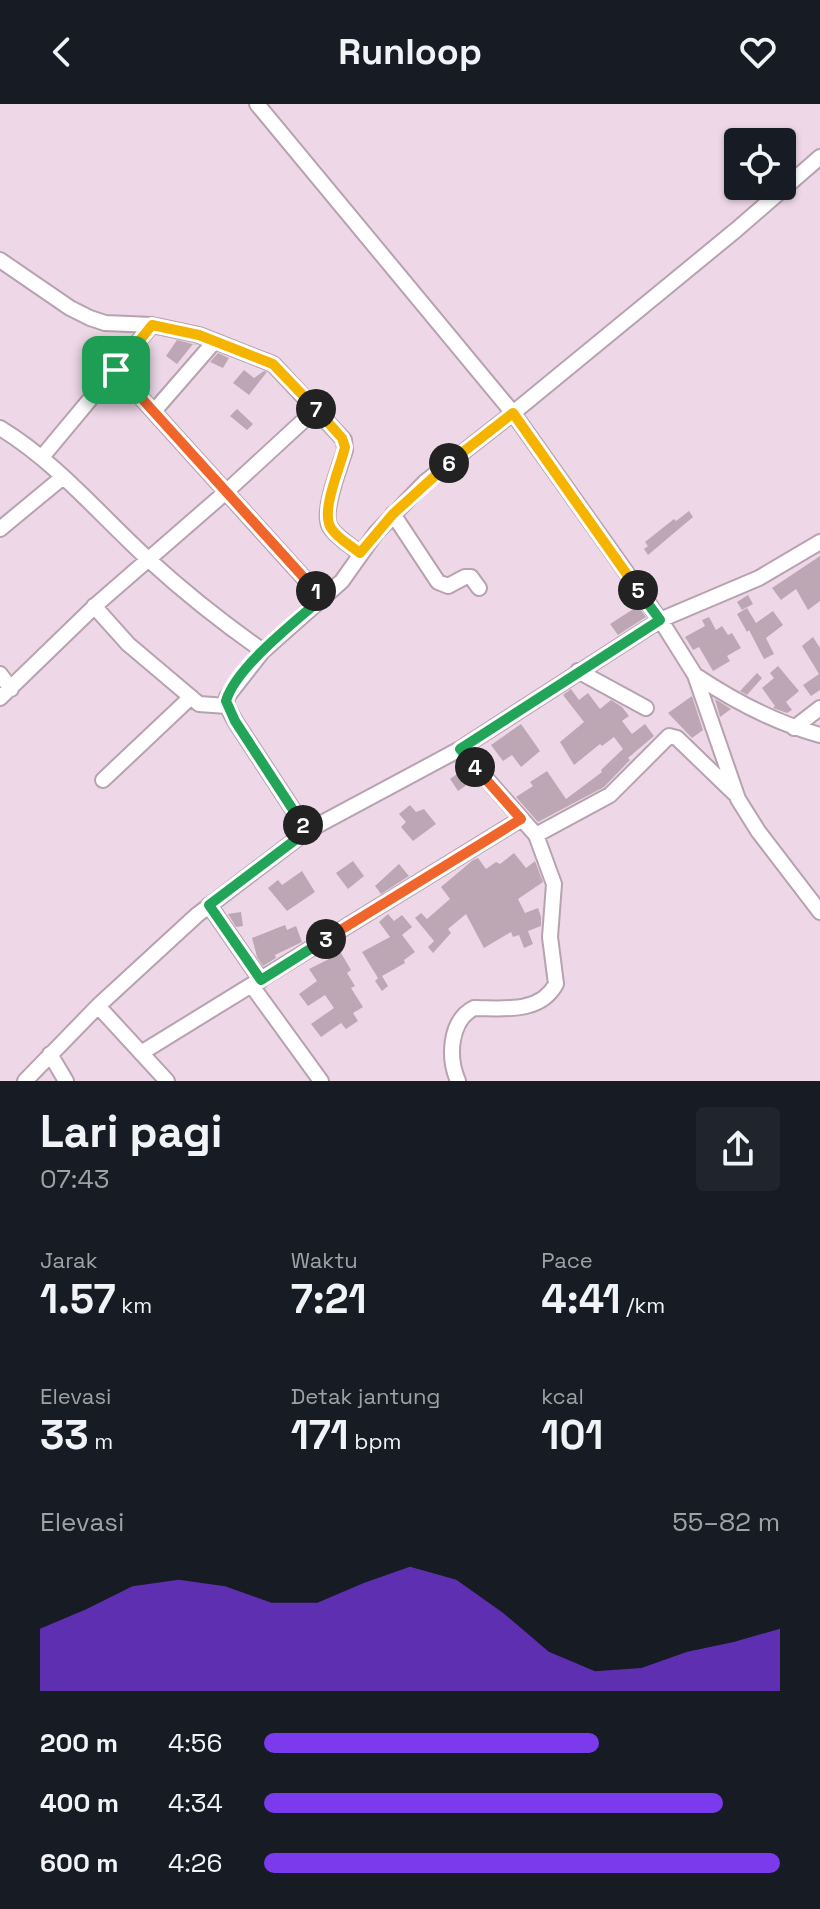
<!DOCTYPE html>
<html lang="id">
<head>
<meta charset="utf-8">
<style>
	:root { --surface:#171b24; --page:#20242c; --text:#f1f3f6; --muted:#9ea1a6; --accent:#7c3aed }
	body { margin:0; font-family:"Space Grotesk",sans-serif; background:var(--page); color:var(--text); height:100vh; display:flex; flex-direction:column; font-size:30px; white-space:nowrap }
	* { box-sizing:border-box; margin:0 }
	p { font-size:26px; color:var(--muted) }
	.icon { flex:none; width:44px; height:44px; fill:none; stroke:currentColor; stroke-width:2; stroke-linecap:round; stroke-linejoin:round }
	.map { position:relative; height:977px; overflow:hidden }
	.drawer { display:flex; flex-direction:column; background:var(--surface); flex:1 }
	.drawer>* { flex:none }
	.tools { position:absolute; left:724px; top:24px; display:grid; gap:16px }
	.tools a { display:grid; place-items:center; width:72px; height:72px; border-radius:8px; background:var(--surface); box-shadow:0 2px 6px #0004; font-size:40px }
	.pin { position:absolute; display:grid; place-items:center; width:68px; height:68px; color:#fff; margin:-34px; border-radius:16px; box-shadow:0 4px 12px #0006 }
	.km { position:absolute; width:40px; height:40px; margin:-20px; border-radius:50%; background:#222; color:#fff; font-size:22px; line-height:40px; text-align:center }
	.round { display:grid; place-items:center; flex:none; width:84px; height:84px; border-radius:8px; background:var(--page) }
	.headline { display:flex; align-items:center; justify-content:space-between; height:136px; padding:0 40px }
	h1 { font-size:44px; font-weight:700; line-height:60px }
	.figures { display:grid; grid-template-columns:repeat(3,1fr); gap:12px; height:136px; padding:8px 40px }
	.figures div { display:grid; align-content:center }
	.figures b { font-size:40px; font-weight:700 }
	.figures small { font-size:22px; font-weight:400 }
	.figures p { font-size:22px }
	.chart { height:224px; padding:16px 40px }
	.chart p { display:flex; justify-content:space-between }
	.chart svg { width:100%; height:144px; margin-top:8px; fill:var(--accent); opacity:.7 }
	ul { padding:0 40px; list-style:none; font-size:26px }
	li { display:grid; grid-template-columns:128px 96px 1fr; align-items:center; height:60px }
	li i { height:20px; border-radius:10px; background:var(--accent) }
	header { display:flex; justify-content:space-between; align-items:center; height:104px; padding:0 40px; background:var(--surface); font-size:36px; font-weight:700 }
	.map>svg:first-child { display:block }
	.building { fill:#bda7b5 }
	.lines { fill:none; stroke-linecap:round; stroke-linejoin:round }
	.minor-casing { stroke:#b7a2b0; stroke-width:18 }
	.minor { stroke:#fff; stroke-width:14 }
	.split-1-casing { stroke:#fff; stroke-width:16 }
	.split-2-casing { stroke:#fff; stroke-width:16 }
	.split-3-casing { stroke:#fff; stroke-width:16 }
	.split-4-casing { stroke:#fff; stroke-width:16 }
	.split-5-casing { stroke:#fff; stroke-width:16 }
	.split-6-casing { stroke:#fff; stroke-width:16 }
	.split-7-casing { stroke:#fff; stroke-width:16 }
	.split-8-casing { stroke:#fff; stroke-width:16 }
	.split-1 { stroke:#f0652b; stroke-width:10 }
	.split-2 { stroke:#22a559; stroke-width:10 }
	.split-3 { stroke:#22a559; stroke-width:10 }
	.split-4 { stroke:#f0652b; stroke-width:10 }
	.split-5 { stroke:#22a559; stroke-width:10 }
	.split-6 { stroke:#f5b400; stroke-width:10 }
	.split-7 { stroke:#f5b400; stroke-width:10 }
	.split-8 { stroke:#f5b400; stroke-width:10 }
</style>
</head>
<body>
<header><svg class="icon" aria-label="back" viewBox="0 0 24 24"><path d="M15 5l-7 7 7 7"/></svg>Runloop<svg class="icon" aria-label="heart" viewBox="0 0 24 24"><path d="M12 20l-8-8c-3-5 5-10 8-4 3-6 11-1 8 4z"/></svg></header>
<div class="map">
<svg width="820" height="977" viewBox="0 0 820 977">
	<rect width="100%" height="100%" fill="#eed8e7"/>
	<!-- building -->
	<path class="building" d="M177,236L196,241H198L193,240L177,260L166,252Z
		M218,249L229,254L223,264L210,258Z
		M244,266L254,274L264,267L267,268L249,291L233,279Z
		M237,305L253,320L247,326L230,312Z
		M689,407L693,413L648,451L644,445L648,442L645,438L674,415L676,417Z
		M820,452V497L808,506L796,485L781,496L772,484Z
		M748,491L753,500L742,506L737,498Z
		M638,502L646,513L618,531L610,520Z
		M747,504L756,519L773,507L783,521L766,534L774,550L764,555L749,526L747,528L737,510Z
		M709,513L716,526L722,522L728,531L732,529L741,544L727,552L730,557L713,567L699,543L693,546L685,533L705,522L702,516Z
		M813,533L820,544V586L811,592L803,581L819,570L802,542Z
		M778,562L799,587L786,598L792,606L787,609L773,604L775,602L762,584L774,574L770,569Z
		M757,569L762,574L747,591L740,587Z
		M571,585L579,596L588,589L600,605L611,596L622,603L629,612L622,617L632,630L645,620L654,632L628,654L630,656L604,683L538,718L516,693L533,682L530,678L547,667L566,695L602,668L601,666L623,645L614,633L602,642L600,640L574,661L560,638L584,618L563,591Z
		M692,592L703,626L692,634L668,609Z
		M715,595L720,598L731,605L720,613Z
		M521,620L540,647L521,663L512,651L503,657L491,641Z
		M464,665L474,676L458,687L450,675Z
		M410,701L416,708L424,705L436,720L413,737L401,723L406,718L399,710Z
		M514,749L526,764L535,757L543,778L518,795L525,809L538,804L541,813V822L528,827L533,840L524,844L519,831L513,833L511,828L484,844L466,810L448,825L451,829L433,849L428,843L434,837L415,814L421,809L427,815L450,795L441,783L473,756L478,754L486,765L496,758L500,760Z
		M353,757L364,772L348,785L336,769Z
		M399,760L409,772L381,790L375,782Z
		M302,767L315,788L287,807L268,784L278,776L282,781Z
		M241,808L243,822L236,823L228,810Z
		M388,810L394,817L402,811L412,823L402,831L415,848L404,856L405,859L382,872L388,882L382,887L375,877L378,874L362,848L390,833L379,818Z
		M285,821L287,826L296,822L302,838L275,851L276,854L263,862L257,853L252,834Z
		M341,849L351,866L347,869L355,882L351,884L363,903L353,909L358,917L346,925L341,919L321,933L311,920L334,904L325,891L308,902L299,890L317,877L309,865Z"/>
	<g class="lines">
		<!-- minor casing -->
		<g class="minor-casing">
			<path id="minor" d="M257,0L513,309L425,378L376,429L342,477L263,547L227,593V602L235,617L307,727
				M820,53L736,126L513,309L663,520L695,571L738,695L758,727L820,808
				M0,156L70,204L90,214L105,219L152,221L199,231L273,260L344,336L345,346C340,363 321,408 330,423C337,434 350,441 360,449
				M116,266L322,494
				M155,306L215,237
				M0,324C56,358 99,410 148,455C184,488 223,519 263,547
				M42,353L152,221
				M393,410L438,478L448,482L465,473H471L479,484
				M0,425L63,373
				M94,502L128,540L199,600L227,602
				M578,567L646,604
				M0,570L11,585
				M695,571C734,597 775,619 820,631
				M0,594L97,500L227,387L316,305
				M794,624L820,604
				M460,645L536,731
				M103,676L191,593
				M209,801L261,876
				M252,882L321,977
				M98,902L167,977
				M141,949L521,715
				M50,950L66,977
				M25,977L98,902L197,811L307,727L460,645L660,516L759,474L820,438
				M458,977C448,954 449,917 474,904C502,904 540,910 556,880L550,833L554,780L536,731L610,691L669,632L677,634L734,689"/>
		</g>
		<!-- minor -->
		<use href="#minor" class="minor"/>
	</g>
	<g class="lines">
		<!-- split-1 casing -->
		<g class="split-1-casing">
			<path id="split-1" d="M116,266L316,487"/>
		</g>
		<!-- split-2 casing -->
		<g class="split-2-casing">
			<path id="split-2" d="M303,721L235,617L226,597C236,563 295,518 322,494L316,487"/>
		</g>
		<!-- split-3 casing -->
		<g class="split-3-casing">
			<path id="split-3" d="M303,721L307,727L209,801L261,876L326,835"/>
		</g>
		<!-- split-4 casing -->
		<g class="split-4-casing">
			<path id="split-4" d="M326,835L521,715L475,663"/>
		</g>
		<!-- split-5 casing -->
		<g class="split-5-casing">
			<path id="split-5" d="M475,663L460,645L660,516L638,486"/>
		</g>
		<!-- split-6 casing -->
		<g class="split-6-casing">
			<path id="split-6" d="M449,359L513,309L638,486"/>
		</g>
		<!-- split-7 casing -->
		<g class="split-7-casing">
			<path id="split-7" d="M316,305L342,334L345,343C341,362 320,407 331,424C337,434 350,441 360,449L393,410L449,359"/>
		</g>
		<!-- split-8 casing -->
		<g class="split-8-casing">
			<path id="split-8" d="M116,266L152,221L199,231L273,260L316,305"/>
		</g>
		<!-- split-1 -->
		<use href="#split-1" class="split-1"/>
		<!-- split-2 -->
		<use href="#split-2" class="split-2"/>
		<!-- split-3 -->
		<use href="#split-3" class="split-3"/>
		<!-- split-4 -->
		<use href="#split-4" class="split-4"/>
		<!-- split-5 -->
		<use href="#split-5" class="split-5"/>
		<!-- split-6 -->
		<use href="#split-6" class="split-6"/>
		<!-- split-7 -->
		<use href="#split-7" class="split-7"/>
		<!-- split-8 -->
		<use href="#split-8" class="split-8"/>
	</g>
</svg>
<div class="tools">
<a><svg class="icon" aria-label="locate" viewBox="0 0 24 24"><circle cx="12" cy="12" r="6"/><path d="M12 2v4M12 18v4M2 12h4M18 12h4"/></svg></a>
</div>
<div class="pin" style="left:116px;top:266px;background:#1e9e55"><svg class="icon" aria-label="arrive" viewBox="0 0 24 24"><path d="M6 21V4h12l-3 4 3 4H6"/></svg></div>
<b class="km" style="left:316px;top:487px">1</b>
<b class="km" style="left:303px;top:721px">2</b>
<b class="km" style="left:326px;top:835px">3</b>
<b class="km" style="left:475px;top:663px">4</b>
<b class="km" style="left:638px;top:486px">5</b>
<b class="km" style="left:449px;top:359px">6</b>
<b class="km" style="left:316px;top:305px">7</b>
</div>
<section class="drawer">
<div class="headline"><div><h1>Lari pagi</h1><p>07:43</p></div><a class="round"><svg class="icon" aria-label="share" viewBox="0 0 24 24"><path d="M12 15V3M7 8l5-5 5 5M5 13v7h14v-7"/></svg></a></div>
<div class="figures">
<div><p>Jarak</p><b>1.57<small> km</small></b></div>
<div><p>Waktu</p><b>7:21</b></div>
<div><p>Pace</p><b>4:41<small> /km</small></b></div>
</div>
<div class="figures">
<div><p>Elevasi</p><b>33<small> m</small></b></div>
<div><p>Detak jantung</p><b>171<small> bpm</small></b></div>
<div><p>kcal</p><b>101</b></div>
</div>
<div class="chart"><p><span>Elevasi</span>55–82 m</p>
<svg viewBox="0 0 160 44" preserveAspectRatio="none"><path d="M0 44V25L10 19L20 12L30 10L40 12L50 17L60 17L70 11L80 6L90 10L100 20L110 32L120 38L130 37L140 32L150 29L160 25V44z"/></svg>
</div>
<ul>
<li><b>200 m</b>4:56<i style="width:65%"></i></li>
<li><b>400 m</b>4:34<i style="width:89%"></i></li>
<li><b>600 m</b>4:26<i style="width:100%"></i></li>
</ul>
</section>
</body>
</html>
